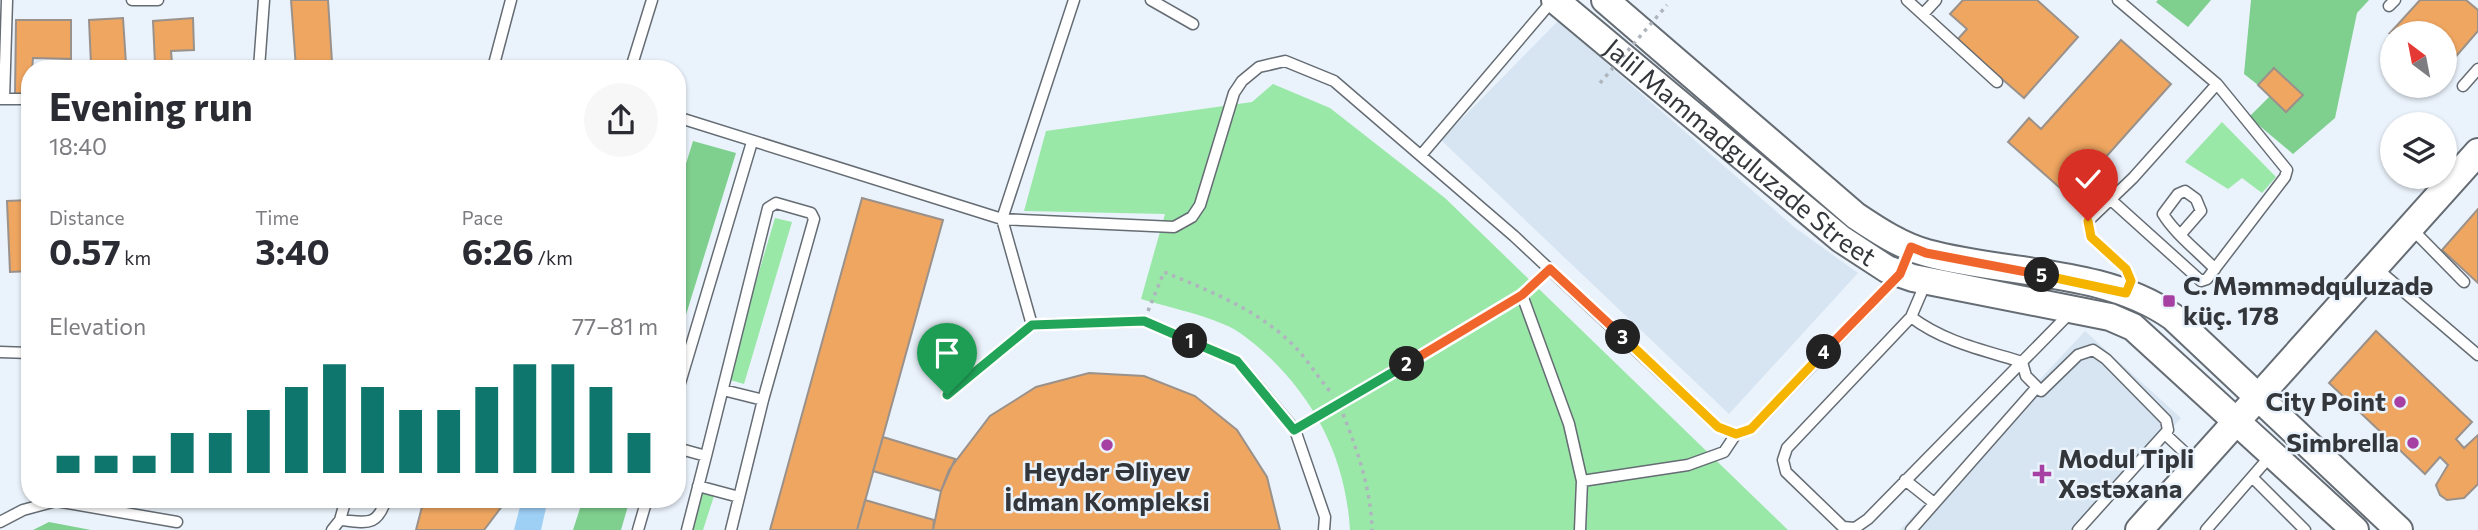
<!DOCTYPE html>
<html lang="en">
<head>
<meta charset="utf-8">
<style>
	:root { --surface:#fff; --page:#f7f7f7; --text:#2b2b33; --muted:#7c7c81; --accent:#0f766e }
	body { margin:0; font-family:Commissioner,sans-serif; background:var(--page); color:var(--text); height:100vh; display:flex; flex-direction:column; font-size:26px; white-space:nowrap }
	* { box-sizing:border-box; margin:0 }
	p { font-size:23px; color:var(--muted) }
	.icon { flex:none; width:38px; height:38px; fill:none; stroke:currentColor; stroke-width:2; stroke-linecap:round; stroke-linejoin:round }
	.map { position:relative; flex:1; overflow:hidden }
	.details { position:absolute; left:21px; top:60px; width:665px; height:448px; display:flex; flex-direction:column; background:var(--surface); border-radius:28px; box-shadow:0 2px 5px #0004 }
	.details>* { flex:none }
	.needle { width:46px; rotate:328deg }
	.controls { position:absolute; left:2380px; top:21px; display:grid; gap:14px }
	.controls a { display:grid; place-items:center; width:77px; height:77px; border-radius:50%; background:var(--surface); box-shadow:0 2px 5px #0004; font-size:35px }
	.pin { position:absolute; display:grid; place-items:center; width:60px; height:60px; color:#fff; margin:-72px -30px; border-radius:50% 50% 50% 0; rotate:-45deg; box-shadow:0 0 7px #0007 }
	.pin .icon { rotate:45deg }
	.km { position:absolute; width:35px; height:35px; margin:-18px; border-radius:50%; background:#222; color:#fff; font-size:19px; line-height:35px; text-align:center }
	.round { display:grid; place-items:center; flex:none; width:74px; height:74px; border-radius:37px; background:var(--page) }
	.headline { display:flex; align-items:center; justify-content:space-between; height:119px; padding:0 28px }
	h1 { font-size:38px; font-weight:700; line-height:52px }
	.stats { display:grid; grid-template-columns:repeat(3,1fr); gap:10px; height:119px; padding:7px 28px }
	.stats div { display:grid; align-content:center }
	.stats b { font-size:35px; font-weight:700 }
	.stats small { font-size:19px; font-weight:400 }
	.stats p { font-size:19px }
	.chart { height:196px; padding:14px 28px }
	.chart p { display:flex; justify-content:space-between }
	.chart svg { width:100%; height:126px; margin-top:7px; stroke:var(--accent); stroke-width:6 }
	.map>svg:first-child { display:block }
	.built { fill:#d7e5f2 }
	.green { fill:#99e8a8 }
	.forest { fill:#7fcf8f }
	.water { fill:#9ecff4 }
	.building { fill:#efa661; stroke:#9a918a; stroke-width:2 }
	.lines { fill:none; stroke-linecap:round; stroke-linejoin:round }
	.lane-casing { stroke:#656c73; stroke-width:13 }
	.secondary-casing { stroke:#656c73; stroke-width:30 }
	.path { stroke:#afb5bc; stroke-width:3.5; stroke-dasharray:3.5 5; stroke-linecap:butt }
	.lane { stroke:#fff; stroke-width:10 }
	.secondary { stroke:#fff; stroke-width:26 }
	.path-bridge { stroke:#afb5bc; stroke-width:3.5; stroke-dasharray:3.5 5; stroke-linecap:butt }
	.split-1-casing { stroke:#fff; stroke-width:14 }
	.split-2-casing { stroke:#fff; stroke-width:14 }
	.split-3-casing { stroke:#fff; stroke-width:14 }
	.split-4-casing { stroke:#fff; stroke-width:14 }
	.split-5-casing { stroke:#fff; stroke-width:14 }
	.split-6-casing { stroke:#fff; stroke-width:14 }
	.split-1 { stroke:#22a559; stroke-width:9 }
	.split-2 { stroke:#22a559; stroke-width:9 }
	.split-3 { stroke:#f0652b; stroke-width:9 }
	.split-4 { stroke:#f5b400; stroke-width:9 }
	.split-5 { stroke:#f0652b; stroke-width:9 }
	.split-6 { stroke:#f5b400; stroke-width:9 }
	.poi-dot { fill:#a740a3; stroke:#eaf2fb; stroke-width:2.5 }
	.labels { text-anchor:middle; stroke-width:5; stroke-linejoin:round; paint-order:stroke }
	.street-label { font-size:26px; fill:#33363a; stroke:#eaf2fb }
	.poi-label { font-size:26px; font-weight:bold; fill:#33363a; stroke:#eaf2fb; text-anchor:start }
</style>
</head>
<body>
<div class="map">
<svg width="2478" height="530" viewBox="0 0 2478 530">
	<rect width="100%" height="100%" fill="#eaf2fb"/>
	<!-- built -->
	<path class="built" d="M1558,21L1794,227L1858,273L1729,414L1441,140Z
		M2085,331L2181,418L2084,530H1900Z"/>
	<!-- green -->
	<path class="green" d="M1273,84L1330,108L1445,198L1788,530H1350C1346,461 1317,402 1267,355C1255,344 1239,330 1223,324C1197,313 1168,307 1141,299L1165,214L1024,211L1046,131L1252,102Z
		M2222,122L2276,177L2262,193L2242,178L2228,189L2185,162Z
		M775,218L792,222L744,384L727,379Z
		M698,490L714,496L703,530H684Z"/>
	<!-- forest -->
	<path class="forest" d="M2158,0H2211L2188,27L2156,2Z
		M2251,0H2369L2357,13L2335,118L2293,154L2249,117L2270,96L2286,112L2302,94L2275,68L2258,85L2244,74Z
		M693,141L736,153L677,344V193Z
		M583,499H630L621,530H573Z
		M49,522L91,530H33Z"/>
	<!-- water -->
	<path class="water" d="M522,499H548L541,530H514Z"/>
	<!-- building -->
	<path class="building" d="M291,0H328L332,62H318V68H296Z
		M1963,0H2037L2078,37L2024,98L1957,40L1967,29L1950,14Z
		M2420,0H2466L2478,10V31L2445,69V33H2390Z
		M123,18L126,64L91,65L89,20Z
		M193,18L194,50L171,51L172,63L155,64L153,21Z
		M16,20H71V59L33,58L30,96H15Z
		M2121,40L2171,84L2088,177L2102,189L2084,209L2008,142L2029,118L2041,129Z
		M2274,68L2303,95L2286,112L2258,85Z
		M862,198L943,220L857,530H770Z
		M30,200V271L10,272L7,201Z
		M2478,209V283L2442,250Z
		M2376,331L2472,422L2456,439L2464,448L2478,435V484L2464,498L2447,500L2440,495L2436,485L2448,465L2440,457L2425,474L2329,383Z
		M1089,373L1144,376L1195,396L1237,430L1267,477L1280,530H933L941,491L949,470L990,416L1036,387Z
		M883,437L955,459L941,491L873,471Z
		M424,499H499L506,501L484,530H416Z
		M865,500L934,520L933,530H857Z"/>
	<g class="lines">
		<!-- lane casing -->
		<g class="lane-casing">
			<path id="lane" d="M132,0H158
				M1151,0L1193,24
				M1907,0L1997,82
				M2118,0L2217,84L2133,178L2088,221L2091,237L2126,269L2131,281L2127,293
				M2389,6L2395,0
				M1924,13L1936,0
				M259,68L264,0
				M493,68L511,0
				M631,68L652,0
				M2463,86L2478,69
				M0,99H30
				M4,99L7,0
				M677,117L1002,219L1174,227L1192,217L1200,205L1234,93L1242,81L1259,67L1285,61L1334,81L1514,236L1718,427L1736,434L1751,429L1899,275
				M1422,154L1553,0
				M2110,199L2201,281L2207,279L2285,177L2287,170L2217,84
				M2411,228L2464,282
				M2181,234L2201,211L2196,199L2185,191L2178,194L2163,214C2175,234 2199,252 2215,269
				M2375,267L2478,355
				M1926,282L1911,317L1787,448L1783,460L1786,472L1843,527L1855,528L1868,519L2071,312
				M1522,295L1569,424L1582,481L1580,530
				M1911,317C1944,342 1983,350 2022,362L2026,376L2041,391L2078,355L2093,350L2106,359L2166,420L2168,430L2078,530
				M1032,325L1002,219L1074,0
				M0,352L30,353
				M723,390L763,400
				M677,393L752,142
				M947,395L1032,325L1144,321L1237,361L1295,430L1325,517L1324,530
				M1339,404L1522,295L1550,269
				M2165,434L2196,463
				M677,448L706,456L768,208L776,203L811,213L814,219L763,400L731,530
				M2252,477L2305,530
				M1905,480L1934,503
				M1582,481L1688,465L1724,452L1736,434
				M698,486L739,497
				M340,520C366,522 377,528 386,499
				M0,522L23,510L56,501L177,522
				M332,530L340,520L346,499
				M638,530L647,499
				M687,530L706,456
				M1911,530L2037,387
				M2206,530L2272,454"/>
		</g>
		<!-- secondary casing -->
		<g class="secondary-casing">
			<g id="secondary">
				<path id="s1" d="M1555,0L1841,239L1887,269L1913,278L2110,317L2133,327L2355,530"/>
				<path d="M1605,0L1856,216C1877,230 1901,246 1927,253C2007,275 2103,268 2173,317L2399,530"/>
				<path d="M2139,530L2478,152"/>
			</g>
		</g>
		<!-- path -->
		<path class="path" d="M1148,311L1164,272C1210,291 1261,311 1296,348C1309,362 1320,380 1333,395
			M1343,414C1358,452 1371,489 1372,530
			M1305,424L1329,410"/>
		<!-- lane -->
		<use href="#lane" class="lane"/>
		<!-- secondary -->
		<use href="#secondary" class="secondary"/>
		<!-- path-bridge -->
		<path class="path-bridge" d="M1600,83L1667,5"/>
	</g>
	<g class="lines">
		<!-- split-1 casing -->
		<g class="split-1-casing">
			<path id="split-1" d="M947,395L1032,325L1144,321L1190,341"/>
		</g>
		<!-- split-2 casing -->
		<g class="split-2-casing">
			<path id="split-2" d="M1190,341L1237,361L1294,430L1407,364"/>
		</g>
		<!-- split-3 casing -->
		<g class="split-3-casing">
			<path id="split-3" d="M1407,364L1522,295L1550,269L1623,337"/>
		</g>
		<!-- split-4 casing -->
		<g class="split-4-casing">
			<path id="split-4" d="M1623,337L1718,427L1736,434L1751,429L1824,352"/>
		</g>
		<!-- split-5 casing -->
		<g class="split-5-casing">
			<path id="split-5" d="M1824,352L1900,274L1911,247L1926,253L2042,275"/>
		</g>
		<!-- split-6 casing -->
		<g class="split-6-casing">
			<path id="split-6" d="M2042,275L2126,293L2131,281L2126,269L2091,237L2088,221"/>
		</g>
		<!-- split-1 -->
		<use href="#split-1" class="split-1"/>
		<!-- split-2 -->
		<use href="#split-2" class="split-2"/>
		<!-- split-3 -->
		<use href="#split-3" class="split-3"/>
		<!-- split-4 -->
		<use href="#split-4" class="split-4"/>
		<!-- split-5 -->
		<use href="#split-5" class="split-5"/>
		<!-- split-6 -->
		<use href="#split-6" class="split-6"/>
	</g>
	<!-- markers -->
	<g class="poi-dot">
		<rect x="2162" y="294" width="14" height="14" rx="3.5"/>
		<circle cx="2400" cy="402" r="7"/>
		<circle cx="2413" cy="443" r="7"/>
		<circle cx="1107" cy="445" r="7"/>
		<path d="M2038.5 463.5h7v7h7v7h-7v7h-7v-7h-7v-7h7z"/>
	</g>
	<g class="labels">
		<!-- street labels -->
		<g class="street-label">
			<text dy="9" stroke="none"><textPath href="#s1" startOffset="240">Jalil Mammadguluzade Street</textPath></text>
		</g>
		<!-- poi labels -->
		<g class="poi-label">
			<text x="2183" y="295">C. Məmmədquluzadə<tspan x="2183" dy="30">küç. 178</tspan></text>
			<text x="2386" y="411" text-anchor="end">City Point</text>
			<text x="2399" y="452" text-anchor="end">Simbrella</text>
			<text x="2058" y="468">Modul Tipli<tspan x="2058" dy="30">Xəstəxana</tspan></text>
			<text x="1107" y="481" text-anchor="middle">Heydər Əliyev<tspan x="1107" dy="30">İdman Kompleksi</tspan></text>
		</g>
	</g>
</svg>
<div class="controls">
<a><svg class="needle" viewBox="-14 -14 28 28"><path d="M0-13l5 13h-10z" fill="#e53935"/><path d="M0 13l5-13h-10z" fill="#7c7c81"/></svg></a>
<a><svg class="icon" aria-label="layers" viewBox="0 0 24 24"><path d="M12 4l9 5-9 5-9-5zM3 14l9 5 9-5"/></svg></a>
</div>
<div class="pin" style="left:947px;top:395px;background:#1e9e55"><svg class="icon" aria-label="arrive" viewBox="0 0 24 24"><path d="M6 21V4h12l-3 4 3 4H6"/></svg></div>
<div class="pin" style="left:2088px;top:221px;background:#d93025"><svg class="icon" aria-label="check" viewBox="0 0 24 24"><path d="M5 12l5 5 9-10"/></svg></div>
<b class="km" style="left:1190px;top:341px">1</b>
<b class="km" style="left:1407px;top:364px">2</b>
<b class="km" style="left:1623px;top:337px">3</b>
<b class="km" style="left:1824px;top:352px">4</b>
<b class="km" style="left:2042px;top:275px">5</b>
<section class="details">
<div class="headline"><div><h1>Evening run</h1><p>18:40</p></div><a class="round"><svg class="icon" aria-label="share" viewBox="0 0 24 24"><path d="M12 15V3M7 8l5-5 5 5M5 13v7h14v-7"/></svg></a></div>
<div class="stats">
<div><p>Distance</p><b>0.57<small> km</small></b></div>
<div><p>Time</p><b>3:40</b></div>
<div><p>Pace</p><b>6:26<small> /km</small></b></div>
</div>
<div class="chart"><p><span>Elevation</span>77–81 m</p>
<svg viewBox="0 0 160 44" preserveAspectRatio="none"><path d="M5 44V38M15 44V38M25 44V38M35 44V30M45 44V30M55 44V22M65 44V14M75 44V6M85 44V14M95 44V22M105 44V22M115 44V14M125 44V6M135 44V6M145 44V14M155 44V30"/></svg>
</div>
</section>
</div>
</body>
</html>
